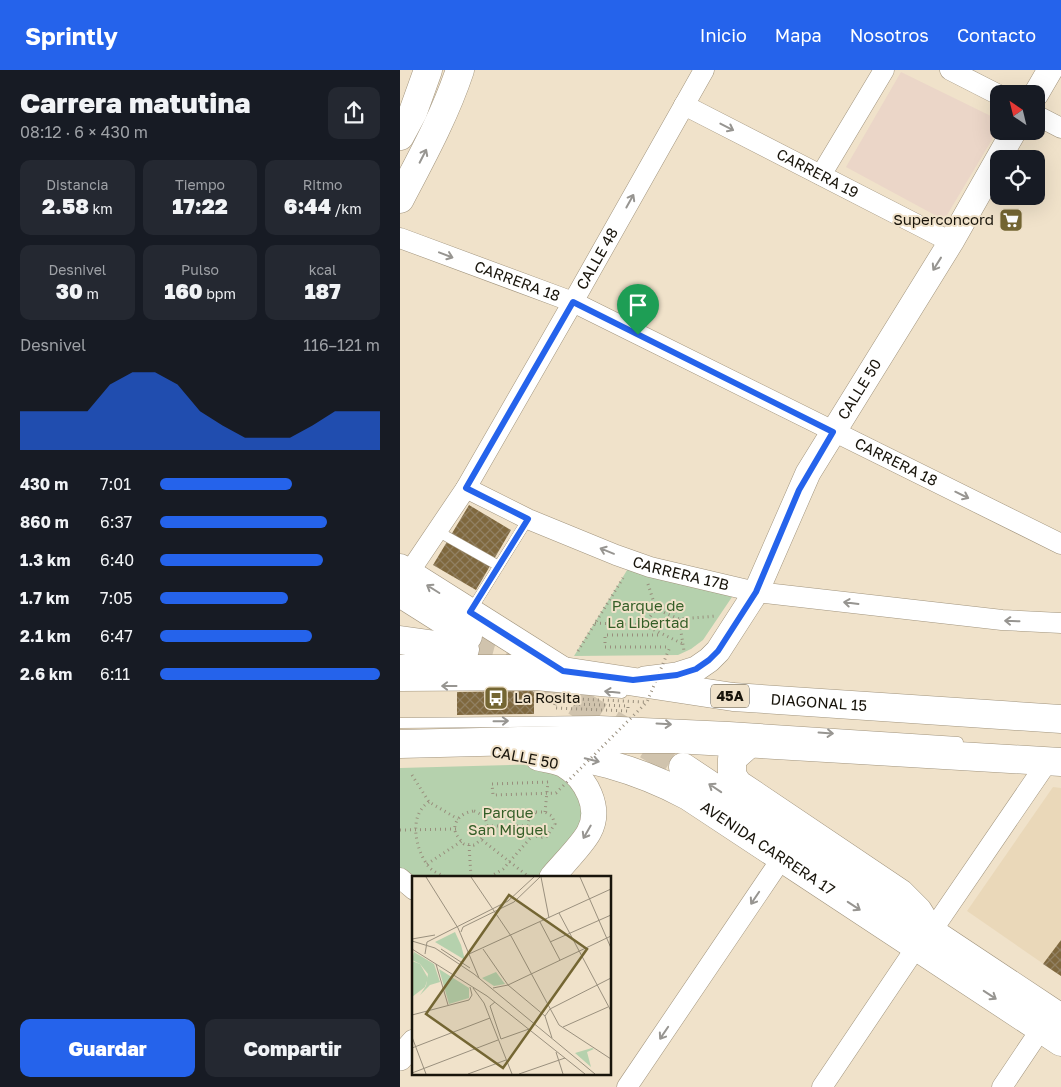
<!DOCTYPE html>
<html lang="es">
<head>
<meta charset="utf-8">
<style>
	:root { --surface:#171b24; --page:#242831; --text:#f1f3f6; --muted:#9ea1a6; --accent:#2563eb }
	body { margin:0; font-family:"Golos Text",sans-serif; background:var(--page); color:var(--text); height:100vh; display:flex; flex-direction:column; font-size:19px; white-space:nowrap }
	* { box-sizing:border-box; margin:0 }
	p { font-size:16px; color:var(--muted) }
	.icon { flex:none; width:28px; height:28px; fill:none; stroke:currentColor; stroke-width:2; stroke-linecap:round; stroke-linejoin:round }
	.map { position:relative; flex:1; overflow:hidden }
	.side { display:flex; flex-direction:column; background:var(--surface); width:400px }
	.side>* { flex:none }
	.needle { width:32px; rotate:325deg }
	.tools { position:absolute; left:590px; top:15px; display:grid; gap:10px }
	.tools a { display:grid; place-items:center; width:55px; height:55px; border-radius:10px; background:var(--surface); box-shadow:0 5px 20px #0002; font-size:25px }
	.pin { position:absolute; display:grid; place-items:center; width:42px; height:42px; color:#fff; margin:-51px -21px; border-radius:50% 50% 50% 0; rotate:-45deg; box-shadow:0 0 5px #0007 }
	.pin .icon { rotate:45deg }
	.round { display:grid; place-items:center; flex:none; width:52px; height:52px; border-radius:10px; background:var(--page) }
	.headline { display:flex; align-items:center; justify-content:space-between; height:85px; padding:0 20px }
	h1 { font-size:28px; font-weight:800; line-height:38px }
	.figures { display:grid; grid-template-columns:repeat(3,1fr); gap:8px; height:85px; padding:5px 20px }
	.figures div { display:grid; align-content:center; border-radius:10px; background:var(--page); text-align:center }
	.figures b { font-size:21px; font-weight:800 }
	.figures small { font-size:14px; font-weight:400 }
	.figures p { font-size:14px }
	.chart { height:140px; padding:10px 20px }
	.chart p { display:flex; justify-content:space-between }
	.chart svg { width:100%; height:90px; margin-top:5px; fill:var(--accent); opacity:.7 }
	.primary-button { display:flex; gap:10px; margin-top:auto; padding:10px 20px }
	.primary-button a { flex:1; height:58px; border-radius:10px; background:var(--accent); color:#fff; font-size:20px; font-weight:800; line-height:58px; text-align:center }
	.primary-button a+a { background:var(--page); color:var(--text) }
	ul { padding:0 20px; list-style:none; font-size:16px }
	li { display:grid; grid-template-columns:80px 60px 1fr; align-items:center; height:38px }
	li i { height:12px; border-radius:6px; background:var(--accent) }
	header { display:flex; align-items:center; gap:30px; box-sizing:border-box; height:70px; padding:0 25px; background:var(--accent); color:#fff }
	header strong { font-size:24px }
	nav { display:flex; gap:28px; margin-inline-start:auto; font-size:18px }
	main { display:flex; flex:1; min-height:0 }
	.map>svg:first-child { display:block }
	.commercial { fill:#ebd6c8 }
	.built { fill:#ead8b9 }
	.green { fill:#b5d1ad }
	.building { fill:url(#building-cross-hatch) }
	.lines { fill:none; stroke-linecap:round; stroke-linejoin:round }
	.secondary-tunnel { stroke:#d0c3ad; stroke-width:28; stroke-dasharray:28 14; stroke-linecap:butt }
	.primary-tunnel { stroke:#d0c3ad; stroke-width:28; stroke-dasharray:28 14; stroke-linecap:butt }
	.service-casing { stroke:#a1947d; stroke-width:11 }
	.minor-casing { stroke:#a1947d; stroke-width:21 }
	.tertiary-casing { stroke:#a1947d; stroke-width:26 }
	.secondary-casing { stroke:#a1947d; stroke-width:29 }
	.primary-casing { stroke:#a1947d; stroke-width:29 }
	.path { stroke:#988e7c; stroke-width:3; stroke-dasharray:1 4; stroke-linecap:butt }
	.service { stroke:#fff; stroke-width:10 }
	.minor { stroke:#fff; stroke-width:20 }
	.tertiary { stroke:#fff; stroke-width:25 }
	.secondary { stroke:#fff; stroke-width:28 }
	.primary { stroke:#fff; stroke-width:28 }
	.path-bridge { stroke:#988e7c; stroke-width:3; stroke-dasharray:1 4; stroke-linecap:butt }
	.oneway { stroke:#979591 }
	.route-casing { stroke:#fff; stroke-width:10 }
	.route { stroke:#2563eb; stroke-width:6 }
	.labels { text-anchor:middle; stroke-width:4; stroke-linejoin:round; paint-order:stroke }
	.shield { fill:#f0e2ca; stroke:#595244; stroke-width:1 }
	.shield-label { font-size:14px; font-weight:bold; fill:#18140b }
	.street-label { font-size:15px; fill:#18140b; stroke:#f0e2ca }
	.poi-label { font-size:15px; fill:#18140b; stroke:#f0e2ca; text-anchor:end }
	.park-label { font-size:15px; fill:#345e27; stroke:#f0e2ca }
	.inset-road { fill:none; stroke:#9a907e; stroke-width:1 }
	.view { fill:#746633; fill-opacity:0.15; stroke:#746633; stroke-width:2.5 }
	.inset-edge { fill:none; stroke:#18140b; stroke-width:2.5 }
</style>
</head>
<body>
<header>
<strong>Sprintly</strong>
<nav><a>Inicio</a><a>Mapa</a><a>Nosotros</a><a>Contacto</a></nav>
</header>
<main>
<section class="side">
<div class="headline"><div><h1>Carrera matutina</h1><p>08:12 · 6 × 430 m</p></div><a class="round"><svg class="icon" aria-label="share" viewBox="0 0 24 24"><path d="M12 15V3M7 8l5-5 5 5M5 13v7h14v-7"/></svg></a></div>
<div class="figures">
<div><p>Distancia</p><b>2.58<small> km</small></b></div>
<div><p>Tiempo</p><b>17:22</b></div>
<div><p>Ritmo</p><b>6:44<small> /km</small></b></div>
</div>
<div class="figures">
<div><p>Desnivel</p><b>30<small> m</small></b></div>
<div><p>Pulso</p><b>160<small> bpm</small></b></div>
<div><p>kcal</p><b>187</b></div>
</div>
<div class="chart"><p><span>Desnivel</span>116–121 m</p>
<svg viewBox="0 0 160 44" preserveAspectRatio="none"><path d="M0 44V25L10 25L20 25L30 25L40 12L50 6L60 6L70 12L80 25L90 32L100 38L110 38L120 38L130 32L140 25L150 25L160 25V44z"/></svg>
</div>
<ul>
<li><b>430 m</b>7:01<i style="width:60%"></i></li>
<li><b>860 m</b>6:37<i style="width:76%"></i></li>
<li><b>1.3 km</b>6:40<i style="width:74%"></i></li>
<li><b>1.7 km</b>7:05<i style="width:58%"></i></li>
<li><b>2.1 km</b>6:47<i style="width:69%"></i></li>
<li><b>2.6 km</b>6:11<i style="width:100%"></i></li>
</ul>
<div class="primary-button"><a>Guardar</a><a>Compartir</a></div>
</section>
<div class="map">
<svg width="661" height="1017" viewBox="0 0 661 1017">
	<defs>
		<pattern id="building-cross-hatch" width="8" height="8" patternUnits="userSpaceOnUse" patternTransform="scale(1.25)"><rect width="8" height="8" fill="#7f683e"/><path d="M0 0l8 8M0 8l8-8" fill="none" stroke="#918062"/></pattern>
	</defs>
	<rect width="100%" height="100%" fill="#f0e2ca"/>
	<!-- commercial -->
	<path class="commercial" d="M501,2L599,50V58L544,150L446,97Z"/>
	<!-- built -->
	<path class="built" d="M653,717L661,718V906L567,841Z"/>
	<!-- green -->
	<path class="green" d="M229,497L332,527L303,570L291,579L278,585L174,586Z
		M142,694L160,701L182,729L183,755L143,807H14L0,802V698Z"/>
	<!-- building -->
	<path class="building" d="M69,435L111,460L76,520L33,495Z
		M134,621V644L57,645V622Z
		M661,870V906L643,894Z"/>
	<g class="lines">
		<!-- secondary-tunnel -->
		<path class="secondary-tunnel" d="M68,566L283,697"/>
		<!-- primary-tunnel -->
		<path class="primary-tunnel" d="M65,579L107,590"/>
		<!-- service casing -->
		<g class="service-casing">
			<path id="service" d="M37,461L99,496
				M70,542L128,449
				M0,616L135,615L222,623
				M0,653L199,651L329,657L558,672"/>
		</g>
		<!-- minor casing -->
		<g class="minor-casing">
			<g id="minor">
				<path d="M550,0L599,25"/>
				<path id="s1" d="M284,35L551,172"/>
				<path d="M636,45L661,58"/>
				<path d="M421,105L484,0"/>
				<path id="s2" d="M0,168L173,232L661,474"/>
				<path id="s3" d="M66,418L128,449L216,485L250,497L356,522L602,550L661,553"/>
				<path id="s4" d="M8,504L66,418L173,232L304,0"/>
				<path d="M0,808L14,820"/>
				<path d="M531,862L648,691"/>
				<path d="M227,1017L382,788"/>
				<path d="M422,1017L517,876"/>
				<path d="M602,1017L641,959"/>
			</g>
		</g>
		<!-- tertiary casing -->
		<g class="tertiary-casing">
			<g id="tertiary">
				<path d="M636,24L650,0"/>
				<path id="s5" d="M245,609L277,605L296,599L309,590L318,581L356,522L408,403L551,172L614,61"/>
				<path d="M138,688C146,690 157,691 164,695C186,708 202,738 189,762C183,774 162,795 152,807"/>
				<path d="M0,988L14,972"/>
			</g>
		</g>
		<!-- secondary casing -->
		<g class="secondary-casing">
			<g id="secondary">
				<path d="M0,66L13,42L28,0"/>
				<path d="M0,129C22,87 45,45 60,0"/>
				<path d="M0,498L163,601"/>
				<path d="M0,523L68,566"/>
				<path id="s6" d="M126,680C185,685 235,698 288,726L661,972"/>
				<path d="M283,697L661,948"/>
			</g>
		</g>
		<!-- primary casing -->
		<g class="primary-casing">
			<g id="primary">
				<path d="M0,570L65,579"/>
				<path id="s7" d="M0,599H116L163,601L333,627L661,649"/>
				<path d="M350,673L332,689V705L338,714L500,823L518,841L531,862"/>
				<path d="M0,674L202,669H275L661,692"/>
			</g>
		</g>
		<!-- path -->
		<path class="path" d="M248,514L256,539L279,549L317,546
			M279,549L284,581
			M195,553L244,555L283,574
			M244,554L256,539
			M258,565H205V577H270
			M178,581L223,508
			M12,705L29,732L58,749
			M29,732C8,745 15,780 29,797C33,802 40,804 46,807
			M74,741C94,749 89,765 74,775L64,774C61,771 58,767 56,764C51,751 63,742 74,741Z
			M136,742H145L152,746L155,754L147,766L140,768C126,761 123,752 136,742Z
			M145,742L148,712
			M87,756H128
			M0,760L56,759
			M82,770L129,807
			M69,775L71,807
			M27,794L62,771
			M90,807L103,799L133,765"/>
		<!-- service -->
		<use href="#service" class="service"/>
		<!-- minor -->
		<use href="#minor" class="minor"/>
		<!-- tertiary -->
		<use href="#tertiary" class="tertiary"/>
		<!-- secondary -->
		<use href="#secondary" class="secondary"/>
		<!-- primary -->
		<use href="#primary" class="primary"/>
		<!-- path-bridge -->
		<path class="path-bridge" d="M174,634L228,636V641L155,638V628L246,632
			M148,712L92,714L93,725L156,723L247,632L270,577"/>
	</g>
	<!-- one-way arrows -->
	<defs><path id="oneway-shaft" d="M-6 0H5M1.5-3L5.5 0L1.5 3" fill="none" stroke-width="1.6" stroke-linecap="round" stroke-linejoin="round" transform="scale(1.25)"/></defs>
	<g class="oneway">
		<use href="#oneway-shaft" transform="translate(327 57) rotate(27)"/>
		<use href="#oneway-shaft" transform="translate(23 86) rotate(-63)"/>
		<use href="#oneway-shaft" transform="translate(230 131) rotate(-61)"/>
		<use href="#oneway-shaft" transform="translate(46 185) rotate(21)"/>
		<use href="#oneway-shaft" transform="translate(537 194) rotate(122)"/>
		<use href="#oneway-shaft" transform="translate(562 425) rotate(26)"/>
		<use href="#oneway-shaft" transform="translate(207 481) rotate(-158)"/>
		<use href="#oneway-shaft" transform="translate(33 519) rotate(-148)"/>
		<use href="#oneway-shaft" transform="translate(451 533) rotate(-173)"/>
		<use href="#oneway-shaft" transform="translate(612 551) rotate(-178)"/>
		<use href="#oneway-shaft" transform="translate(49 616) rotate(180)"/>
		<use href="#oneway-shaft" transform="translate(212 622) rotate(-174)"/>
		<use href="#oneway-shaft" transform="translate(101 651) rotate(-1)"/>
		<use href="#oneway-shaft" transform="translate(264 654) rotate(3)"/>
		<use href="#oneway-shaft" transform="translate(426 663) rotate(4)"/>
		<use href="#oneway-shaft" transform="translate(192 690) rotate(14)"/>
		<use href="#oneway-shaft" transform="translate(315 718) rotate(-146)"/>
		<use href="#oneway-shaft" transform="translate(187 762) rotate(120)"/>
		<use href="#oneway-shaft" transform="translate(355 828) rotate(124)"/>
		<use href="#oneway-shaft" transform="translate(454 836) rotate(33)"/>
		<use href="#oneway-shaft" transform="translate(590 925) rotate(33)"/>
		<use href="#oneway-shaft" transform="translate(264 963) rotate(124)"/>
	</g>
	<g class="lines">
		<!-- route casing -->
		<g class="route-casing">
			<path id="route" d="M173,232L433,362L399,420L356,522L318,581L309,590L296,599L277,605L233,610L163,601L70,542L128,449L66,418Z"/>
		</g>
		<!-- route -->
		<use href="#route" class="route"/>
	</g>
	<!-- icons -->
	<defs>
		<g id="supermarket-square" transform="scale(1.25)"><rect x="-9" y="-9" width="18" height="18" rx="4" fill="#746633" stroke="#f0e2ca"/><path d="M-6-5.5h2.5l.6 2H6L4.5 2H-2.5L-4.4-4H-6ZM-1.5 3.2a1.3 1.3 0 1 0 .1 0ZM3 3.2a1.3 1.3 0 1 0 .1 0Z" fill="#fff"/></g>
		<g id="bus-square" transform="scale(1.25)"><rect x="-9" y="-9" width="18" height="18" rx="4" fill="#746633" stroke="#f0e2ca"/><path d="M-5-6H5V4H4V6H2V4H-2V6H-4V4H-5ZM-3.5-4V0h7V-4ZM-3.5 1.2v1.5H-2V1.2ZM2 1.2v1.5H3.5V1.2Z" fill="#fff"/></g>
	</defs>
	<g fill-rule="evenodd">
		<use href="#supermarket-square" x="611" y="150"/>
		<use href="#bus-square" x="96" y="628"/>
	</g>
	<g class="labels">
		<!-- shield labels -->
		<rect class="shield" x="311" y="614.5" width="38" height="23" rx="4"/>
		<g class="shield-label">
			<text x="330" y="631">45A</text>
		</g>
		<!-- street labels -->
		<g class="street-label">
			<text dy="5" stroke="none"><textPath href="#s1" startOffset="150">CARRERA 19</textPath></text>
			<text dy="5" stroke="none"><textPath href="#s4" startOffset="368">CALLE 48</textPath></text>
			<text dy="5" stroke="none"><textPath href="#s2" startOffset="125">CARRERA 18</textPath></text>
			<text dy="5" stroke="none"><textPath href="#s5" startOffset="379">CALLE 50</textPath></text>
			<text dy="5" stroke="none"><textPath href="#s2" startOffset="545">CARRERA 18</textPath></text>
			<text dy="5" stroke="none"><textPath href="#s3" startOffset="232">CARRERA 17B</textPath></text>
			<text dy="5" stroke="none"><textPath href="#s7" startOffset="421">DIAGONAL 15</textPath></text>
			<text transform="translate(125 688) rotate(11)" y="5">CALLE 50</text>
			<text dy="5" stroke="none"><textPath href="#s6" startOffset="265">AVENIDA CARRERA 17</textPath></text>
		</g>
		<!-- poi labels -->
		<g class="poi-label">
			<text x="594" y="155">Superconcord</text>
			<text x="114" y="633" text-anchor="start">La Rosita</text>
		</g>
		<!-- park labels -->
		<g class="park-label">
			<text x="248" y="541">Parque de<tspan x="248" dy="17">La Libertad</tspan></text>
			<text x="108" y="748">Parque<tspan x="108" dy="17">San Miguel</tspan></text>
		</g>
	</g>
	<!-- overview -->
	<g transform="translate(12 806)">
		<rect width="199" height="199" fill="#f0e2ca"/>
		<path d="M0,85L8,88L16,102L13,111L0,121Z" fill="#b5d1ad"/>
		<path d="M43,56L49,69L53,84L23,66ZM2,76L22,88L28,106L18,109L8,119L14,110L16,98L8,88L0,84ZM27,93L57,112V122L37,128ZM84,96L93,108L82,110L70,102ZM180,172L182,173L175,176L179,191L163,177Z" fill="#b5d1ad"/>
		<path class="inset-road" d="M14,1L46,52L67,102M59,1L99,60L147,149L199,183M129,1L137,42M168,1L199,72M147,37L199,135M128,46L148,84M49,56L51,51L102,26L128,1M0,63L23,59M0,65L23,72L62,98L183,198M138,66L199,39M0,73L75,120L173,198M29,73L58,92M71,73L96,109L133,140L140,162M13,78L15,66L96,25L122,1M57,78L199,13M24,88L36,129M61,112L72,127L100,198M81,112L96,109L199,60M83,126L78,130L89,163M0,139L57,124L60,119L58,111M133,140L138,133L199,102M151,151L196,131M0,161L14,198M89,163L117,153M0,172L78,142M144,176L151,198M0,197L86,164M56,198L94,184M107,198L153,182"/>
		<path class="view" d="M97,19L175,73L91,192L14,138Z"/>
		<rect width="199" height="199" class="inset-edge"/>
	</g>
</svg>
<div class="tools">
<a><svg class="needle" viewBox="-14 -14 28 28"><path d="M0-13l5 13h-10z" fill="#e53935"/><path d="M0 13l5-13h-10z" fill="#9ea1a6"/></svg></a>
<a><svg class="icon" aria-label="locate" viewBox="0 0 24 24"><circle cx="12" cy="12" r="6"/><path d="M12 2v4M12 18v4M2 12h4M18 12h4"/></svg></a>
</div>
<div class="pin" style="left:238px;top:265px;background:#1e9e55"><svg class="icon" aria-label="arrive" viewBox="0 0 24 24"><path d="M6 21V4h12l-3 4 3 4H6"/></svg></div>
</div>
</main>
</body>
</html>
